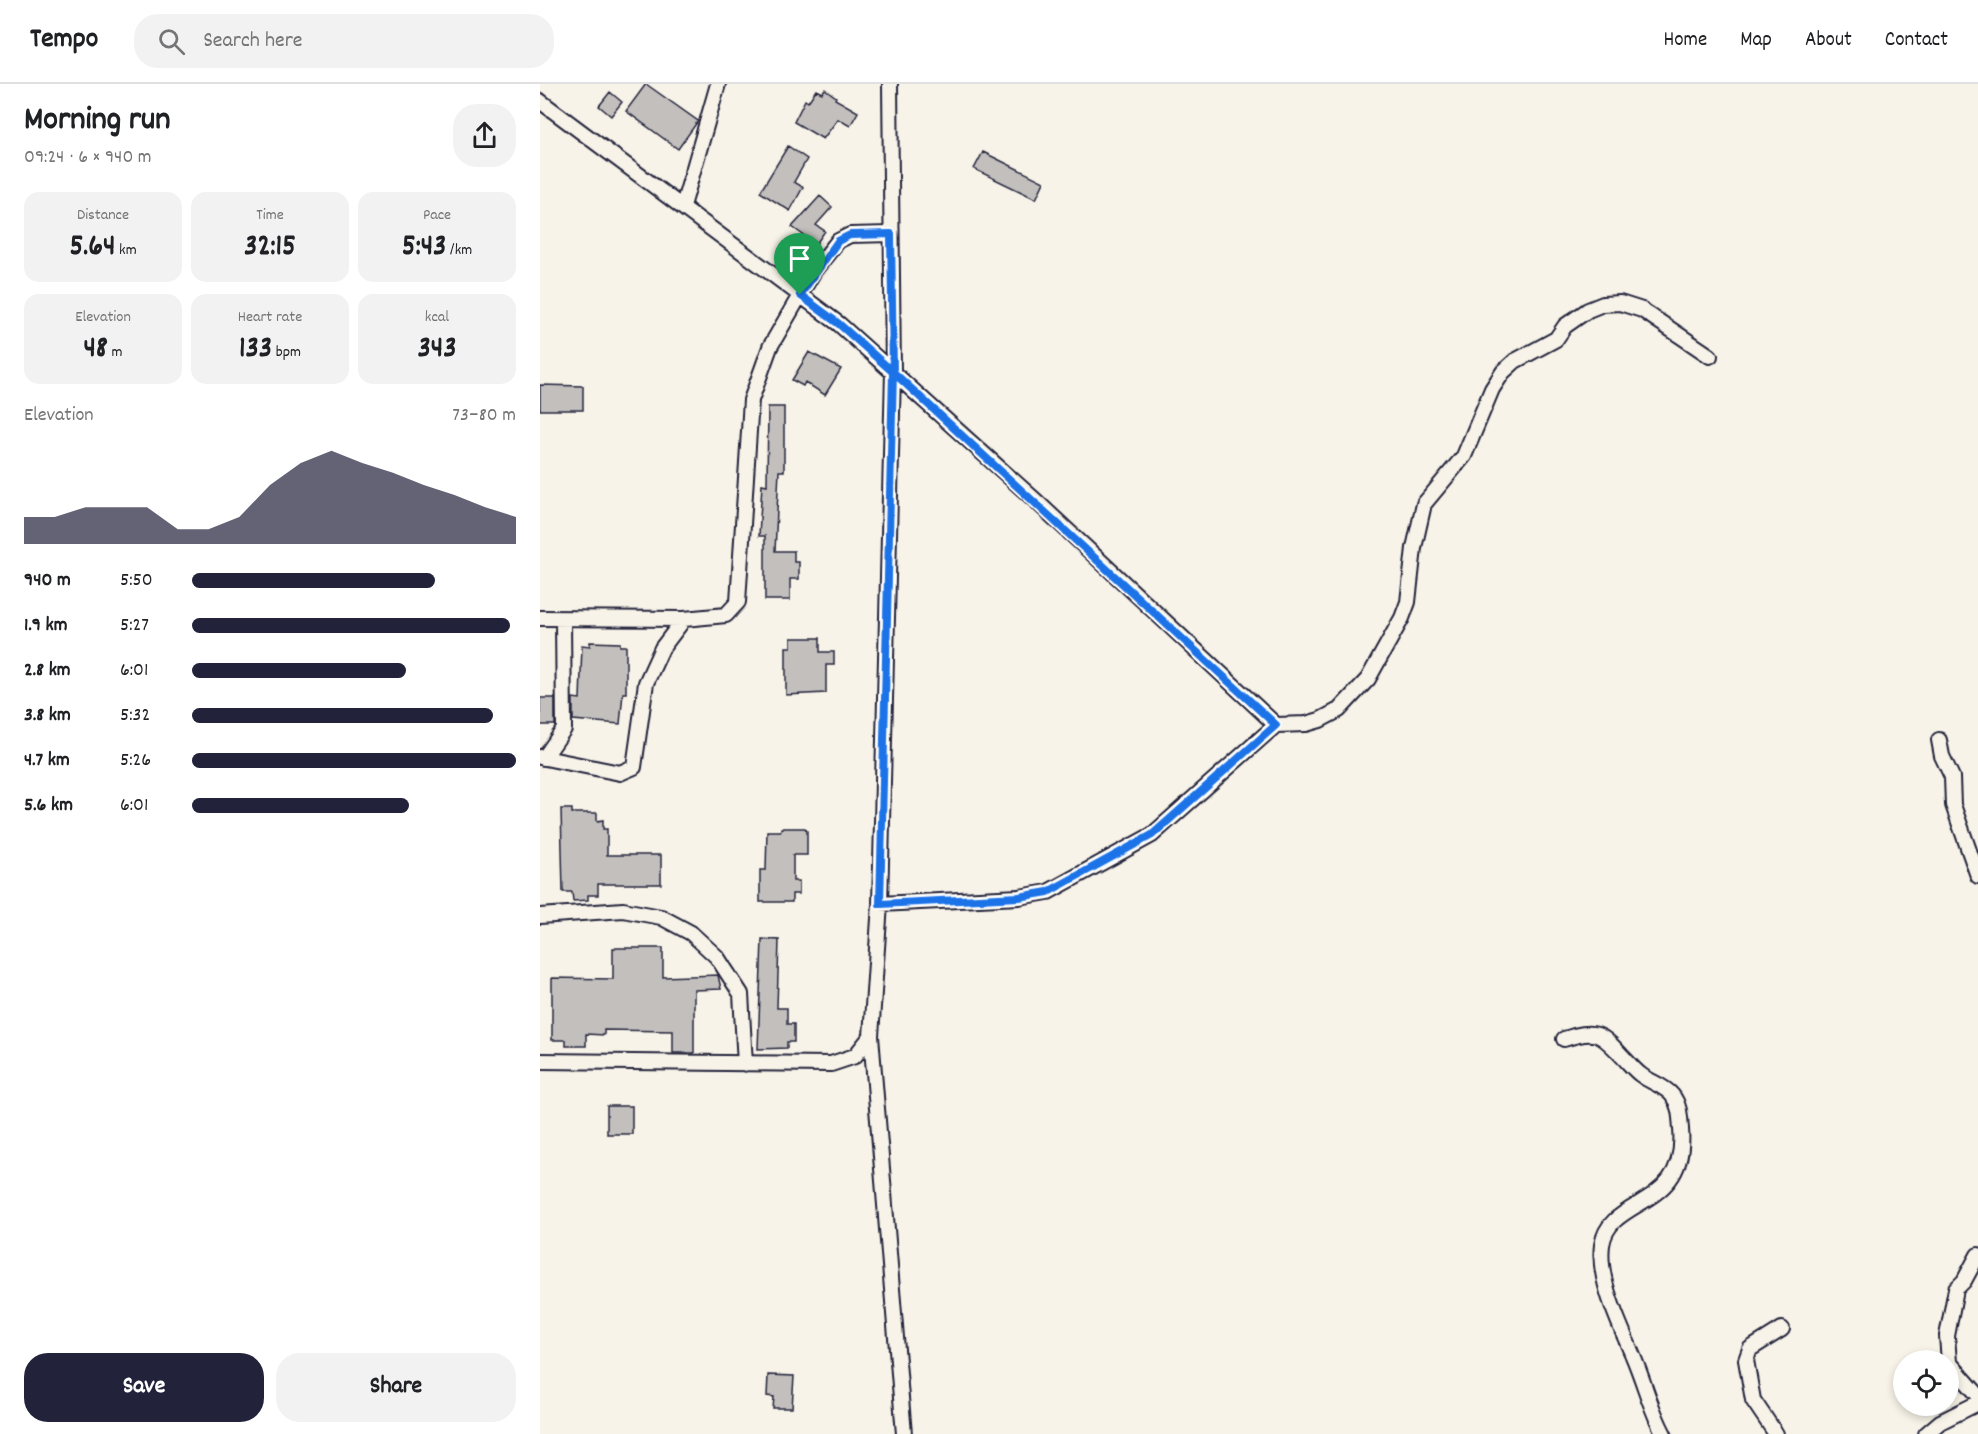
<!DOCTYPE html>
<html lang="en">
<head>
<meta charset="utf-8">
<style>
	:root { --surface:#fff; --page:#f2f2f2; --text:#202124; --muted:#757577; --line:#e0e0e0; --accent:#22223b }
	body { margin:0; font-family:Dekko,sans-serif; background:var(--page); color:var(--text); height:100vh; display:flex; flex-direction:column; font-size:22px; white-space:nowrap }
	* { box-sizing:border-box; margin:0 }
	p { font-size:20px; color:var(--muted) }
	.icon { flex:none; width:33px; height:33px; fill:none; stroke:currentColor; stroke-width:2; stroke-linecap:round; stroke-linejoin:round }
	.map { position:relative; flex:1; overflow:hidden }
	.drawer { display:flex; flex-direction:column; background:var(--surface); width:540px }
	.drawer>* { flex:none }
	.fabs { position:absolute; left:1353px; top:1266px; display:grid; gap:12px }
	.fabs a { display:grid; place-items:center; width:66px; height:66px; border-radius:50%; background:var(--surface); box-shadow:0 3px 9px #0003; font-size:30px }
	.pin { position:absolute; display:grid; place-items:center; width:51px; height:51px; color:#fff; margin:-62px -26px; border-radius:50% 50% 50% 0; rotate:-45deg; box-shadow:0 0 6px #0007 }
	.pin .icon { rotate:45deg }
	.round { display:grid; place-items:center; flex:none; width:63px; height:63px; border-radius:24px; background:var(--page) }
	.overview { display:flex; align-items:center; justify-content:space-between; height:102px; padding:0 24px }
	h1 { font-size:33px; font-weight:700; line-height:45px }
	.metrics { display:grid; grid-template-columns:repeat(3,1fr); gap:9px; height:102px; padding:6px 24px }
	.metrics div { display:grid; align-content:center; border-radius:15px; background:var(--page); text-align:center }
	.metrics b { font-size:30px; font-weight:700 }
	.metrics small { font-size:16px; font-weight:400 }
	.metrics p { font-size:16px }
	.chart { height:168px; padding:12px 24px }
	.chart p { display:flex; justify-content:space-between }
	.chart svg { width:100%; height:108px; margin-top:6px; fill:var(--accent); opacity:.7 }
	.cta { display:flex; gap:12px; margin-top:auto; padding:12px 24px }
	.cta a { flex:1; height:69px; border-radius:24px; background:var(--accent); color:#fff; font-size:24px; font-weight:700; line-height:69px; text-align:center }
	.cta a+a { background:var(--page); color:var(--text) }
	ul { padding:0 24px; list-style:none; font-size:20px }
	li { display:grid; grid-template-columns:96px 72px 1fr; align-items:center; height:45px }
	li i { height:15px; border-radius:8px; background:var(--accent) }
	header { display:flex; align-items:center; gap:36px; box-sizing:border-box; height:84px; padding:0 30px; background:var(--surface); border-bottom:2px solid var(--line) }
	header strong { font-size:28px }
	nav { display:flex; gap:33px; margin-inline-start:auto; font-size:21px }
	.search { width:420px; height:54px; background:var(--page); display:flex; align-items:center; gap:15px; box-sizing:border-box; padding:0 21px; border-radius:24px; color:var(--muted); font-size:22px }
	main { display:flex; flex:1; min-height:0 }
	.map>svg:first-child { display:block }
	.building { fill:#c2bfbd; stroke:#22223b; stroke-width:1.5 }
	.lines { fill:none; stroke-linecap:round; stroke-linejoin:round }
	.street-casing { stroke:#22223b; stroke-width:18 }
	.street { stroke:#f7f3e8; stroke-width:14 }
	.route-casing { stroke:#fff; stroke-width:12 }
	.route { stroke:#1a73e8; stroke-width:8 }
</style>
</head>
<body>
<header>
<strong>Tempo</strong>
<div class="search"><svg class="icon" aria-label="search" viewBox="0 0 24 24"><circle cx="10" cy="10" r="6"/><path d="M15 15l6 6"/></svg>Search here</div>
<nav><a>Home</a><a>Map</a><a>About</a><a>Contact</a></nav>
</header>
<main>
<section class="drawer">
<div class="overview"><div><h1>Morning run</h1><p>09:24 · 6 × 940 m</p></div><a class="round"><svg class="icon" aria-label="share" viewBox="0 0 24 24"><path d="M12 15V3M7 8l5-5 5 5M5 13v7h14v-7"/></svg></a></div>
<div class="metrics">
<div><p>Distance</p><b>5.64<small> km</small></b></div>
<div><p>Time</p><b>32:15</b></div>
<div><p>Pace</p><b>5:43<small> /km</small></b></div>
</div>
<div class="metrics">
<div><p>Elevation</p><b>48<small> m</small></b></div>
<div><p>Heart rate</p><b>133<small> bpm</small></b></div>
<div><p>kcal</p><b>343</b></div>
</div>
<div class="chart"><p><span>Elevation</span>73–80 m</p>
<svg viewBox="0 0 160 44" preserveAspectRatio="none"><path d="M0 44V33L10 33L20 29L30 29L40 29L50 38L60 38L70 33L80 20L90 11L100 6L110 11L120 15L130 20L140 24L150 29L160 33V44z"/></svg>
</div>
<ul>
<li><b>940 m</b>5:50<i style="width:75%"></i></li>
<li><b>1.9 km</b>5:27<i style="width:98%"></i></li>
<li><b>2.8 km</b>6:01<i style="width:66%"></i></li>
<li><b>3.8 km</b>5:32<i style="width:93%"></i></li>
<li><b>4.7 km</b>5:26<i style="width:100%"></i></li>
<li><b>5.6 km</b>6:01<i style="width:67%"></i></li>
</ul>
<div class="cta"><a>Save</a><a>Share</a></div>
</section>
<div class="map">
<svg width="1438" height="1350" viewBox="0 0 1438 1350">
	<rect width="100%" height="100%" fill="#f7f3e8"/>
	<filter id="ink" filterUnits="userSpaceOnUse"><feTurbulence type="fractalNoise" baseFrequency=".0167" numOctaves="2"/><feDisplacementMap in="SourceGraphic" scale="12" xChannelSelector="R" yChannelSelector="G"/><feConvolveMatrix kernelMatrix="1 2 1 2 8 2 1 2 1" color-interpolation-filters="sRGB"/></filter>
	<g filter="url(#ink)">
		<!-- building -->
		<path class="building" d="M106,0L158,37L138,65L86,27Z
			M285,5L296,13L295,15L318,28L310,42L298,35L283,55L254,38L265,16L268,18L276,6L282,9Z
			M70,8L82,18L71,32L59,22Z
			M248,62L267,75L254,98L263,103L250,127L220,108Z
			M443,68L504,98L496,115L434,85Z
			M280,112L292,123L276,141L285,147L276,160L252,143Z
			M269,268L301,285L285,311L265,298L263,302L252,296Z
			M0,301L43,302V326H0Z
			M228,323H244V387H239L235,467H254V478H259V495H250V516H225V452H219L222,400L227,401Z
			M251,554H280V568H294V581H286V609L246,611V563H251Z
			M50,558L80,559V562H86V609H83L80,640L33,636V614L40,615L42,561L50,562Z
			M0,614H15V641H0Z
			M21,725H32V729H57V737L63,736V745H67V771H121V800H58V811H48V816L33,817L32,808H23Z
			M241,744H265L267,747V771H253V797H259V810H252V818H220V786H226L227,747H241Z
			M222,855L239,856L237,924H247V940H254V958H247V964L218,965Z
			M73,864H123V893L178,891L181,905L154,906V969H133V947L64,946V951L46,950V962H26V956H12V894L73,895Z
			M67,1022H92V1050H67Z
			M228,1291L254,1292L252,1324H233L234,1313L227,1312Z"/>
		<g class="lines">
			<!-- street casing -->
			<g class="street-casing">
				<path id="street" d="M0,17L299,240L496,417L736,641
					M143,122L178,0
					M0,534L144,535
					M1399,656L1402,672L1412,693L1413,721L1438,792
					M0,673L80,689L94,683L106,599L122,564L144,535L186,531L198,518L211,316L230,263L274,187L298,157L310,151L351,150
					M4,674L24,645L23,535
					M340,820L479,813L508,808L612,751L736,641L766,640L780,636L799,626L828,595L862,534L868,518L874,464L884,420L924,372L952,305L963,288L975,277L1016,255L1025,242L1048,226L1063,220L1080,219L1102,226L1170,272
					M0,832L83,826L121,833L151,849L177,873L201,910L205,980
					M331,952L364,1350
					M1024,955C1055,945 1060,948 1082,972C1088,978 1094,986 1101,991C1110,998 1125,1002 1132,1011C1140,1021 1140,1033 1141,1045C1148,1127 1069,1111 1062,1161C1057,1199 1084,1248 1097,1282C1106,1305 1112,1328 1124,1350
					M0,977L291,980L315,972L331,952L340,820L353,288L350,0
					M1438,1171L1424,1197L1416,1205L1407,1252L1409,1278L1438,1311
					M1236,1350L1213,1316L1206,1276L1210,1265L1242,1245
					M1386,1350L1400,1338L1438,1319"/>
			</g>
			<!-- street -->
			<use href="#street" class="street"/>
		</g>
	</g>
	<g class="lines" filter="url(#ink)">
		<!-- route casing -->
		<g class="route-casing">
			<path id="route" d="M260,211L299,240L353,288L340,820L479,813L508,808L612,751L736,641L353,288L351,150L310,151L298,157L260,211"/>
		</g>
		<!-- route -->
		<use href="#route" class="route"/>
	</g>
</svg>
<div class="fabs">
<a><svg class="icon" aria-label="locate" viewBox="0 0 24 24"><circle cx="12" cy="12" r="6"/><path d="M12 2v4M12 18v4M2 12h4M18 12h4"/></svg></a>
</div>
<div class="pin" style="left:260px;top:211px;background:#1e9e55"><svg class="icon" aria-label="arrive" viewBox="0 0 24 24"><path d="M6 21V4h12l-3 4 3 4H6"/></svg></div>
</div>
</main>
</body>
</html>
